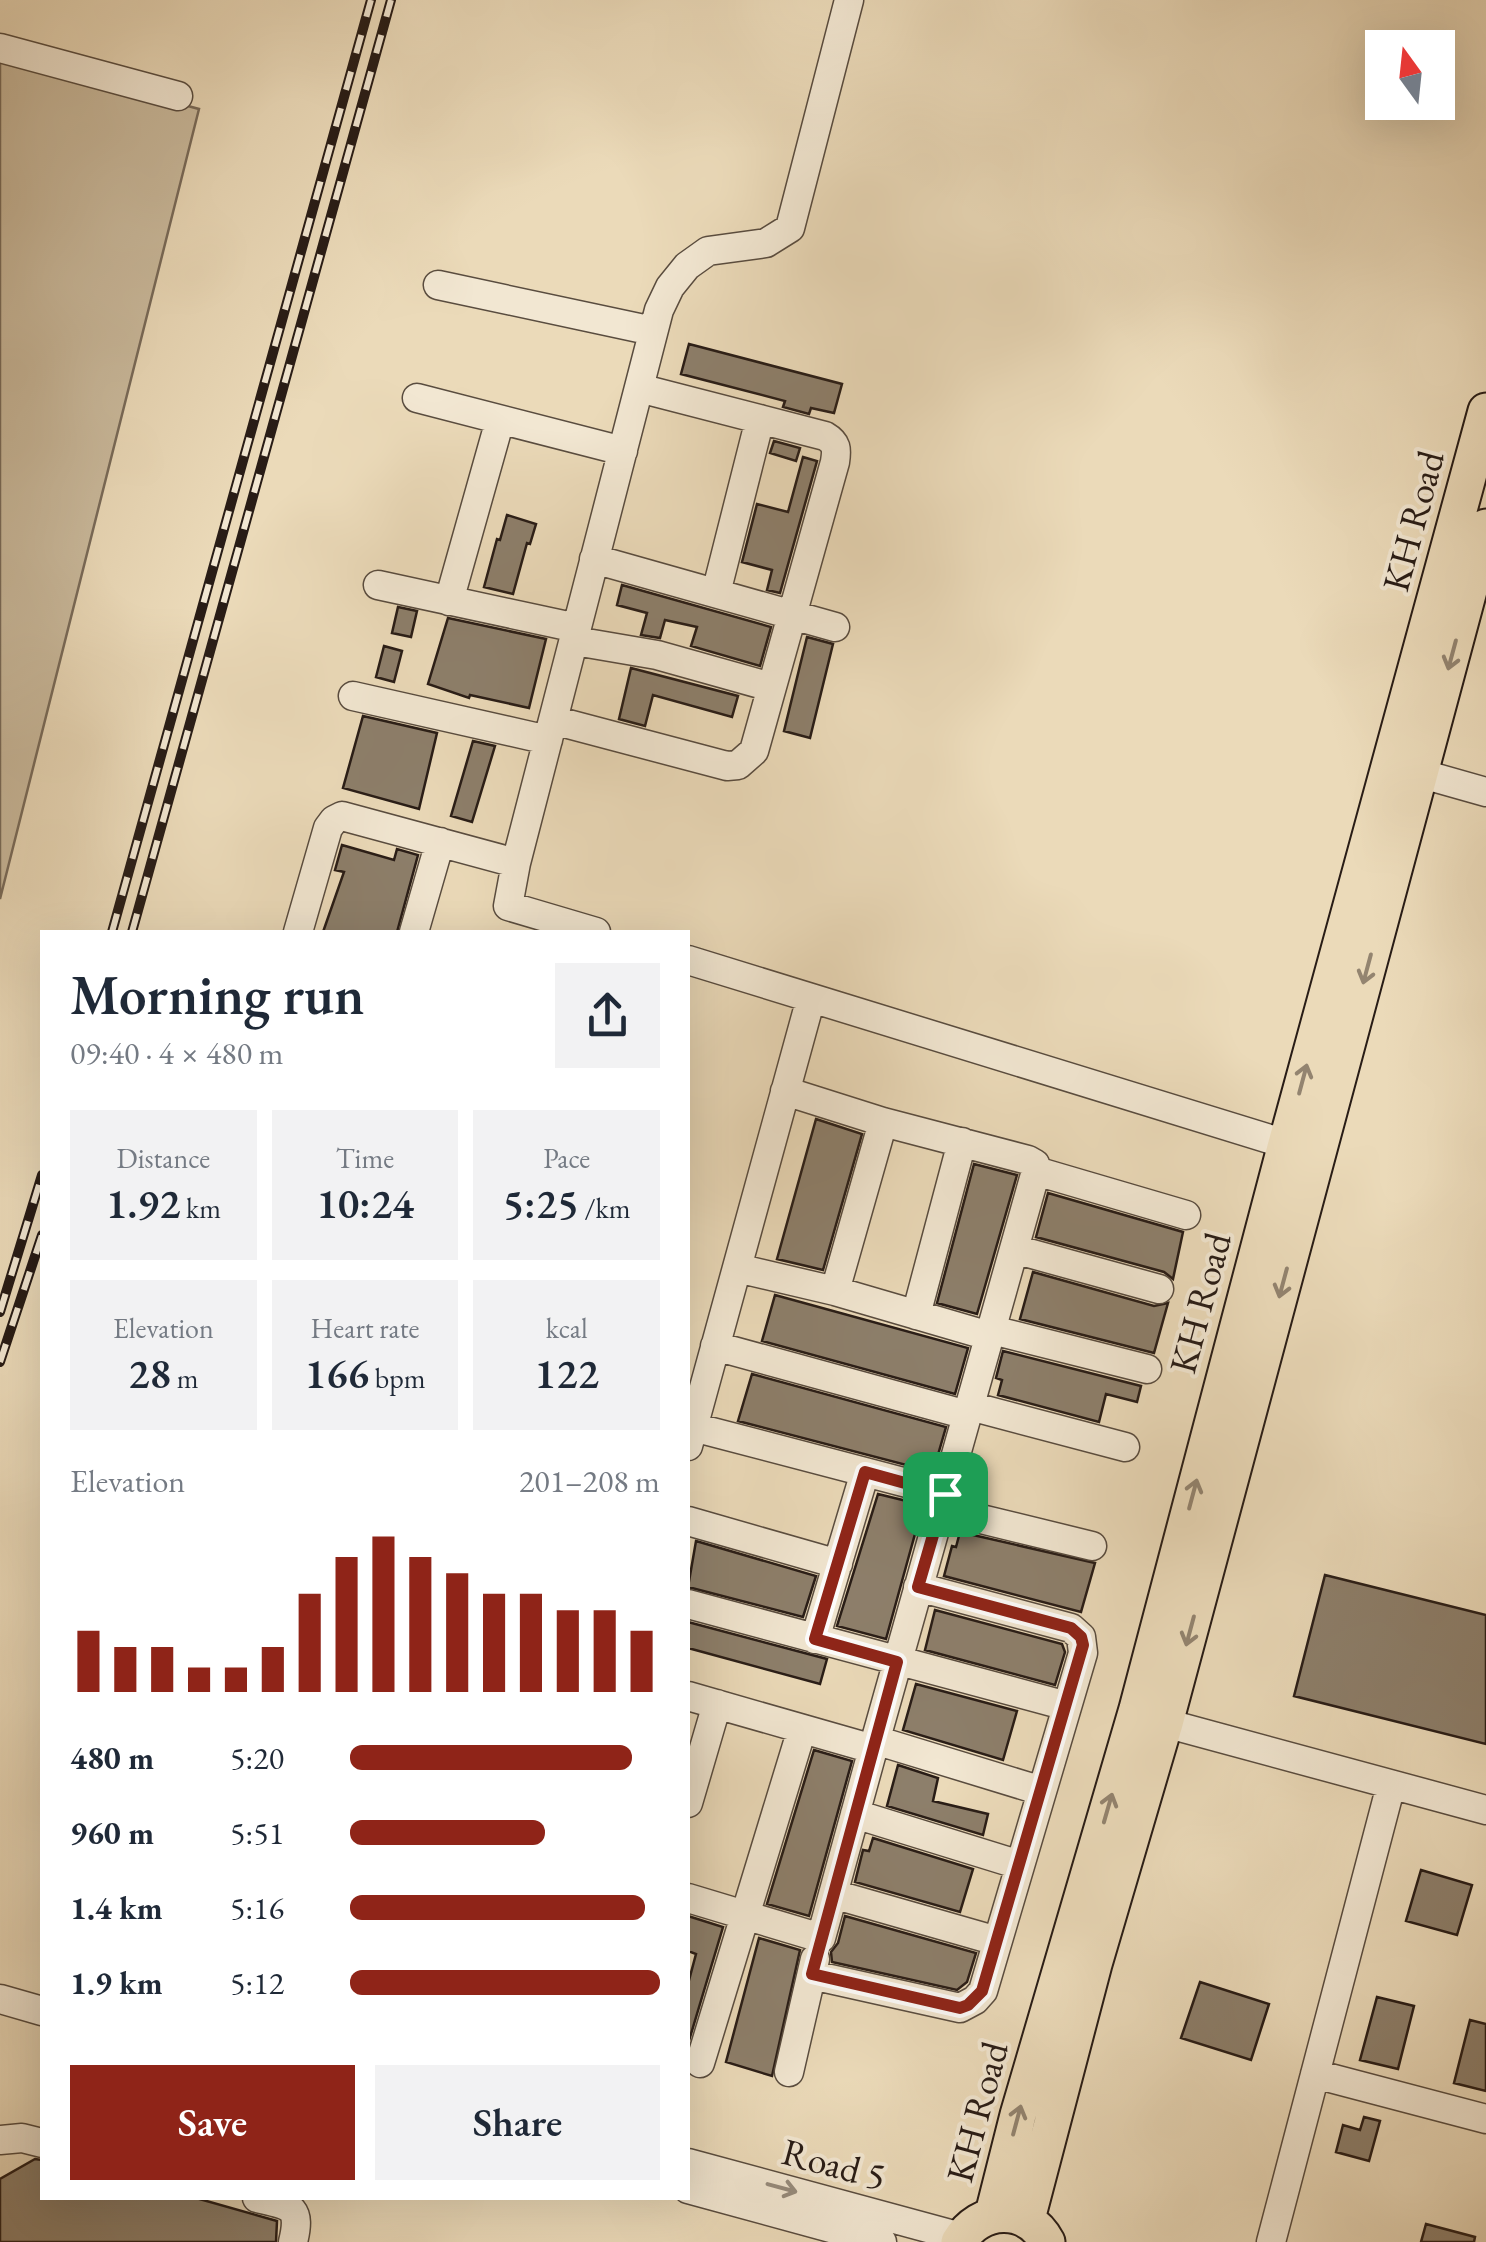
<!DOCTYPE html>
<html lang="en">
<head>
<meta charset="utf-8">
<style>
	:root { --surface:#fff; --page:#f2f2f3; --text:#1f2937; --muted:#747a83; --accent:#8f2418 }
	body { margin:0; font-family:"EB Garamond",serif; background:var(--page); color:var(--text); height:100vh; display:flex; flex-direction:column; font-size:38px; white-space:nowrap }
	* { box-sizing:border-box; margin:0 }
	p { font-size:32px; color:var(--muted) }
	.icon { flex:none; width:55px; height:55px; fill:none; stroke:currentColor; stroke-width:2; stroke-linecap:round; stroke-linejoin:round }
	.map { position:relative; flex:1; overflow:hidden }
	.side { position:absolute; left:40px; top:930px; width:650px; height:1270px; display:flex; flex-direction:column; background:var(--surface); border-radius:0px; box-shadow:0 10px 40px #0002 }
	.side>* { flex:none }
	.needle { width:65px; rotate:345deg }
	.buttons { position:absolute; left:1365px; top:30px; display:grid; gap:20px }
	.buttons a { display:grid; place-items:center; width:90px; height:90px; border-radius:0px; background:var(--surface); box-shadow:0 10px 40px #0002; font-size:50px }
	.pin { position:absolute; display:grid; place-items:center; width:85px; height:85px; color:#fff; margin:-42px; border-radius:20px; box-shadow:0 5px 15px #0006 }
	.round { display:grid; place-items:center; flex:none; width:105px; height:105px; border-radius:0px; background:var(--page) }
	.overview { display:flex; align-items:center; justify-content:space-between; height:170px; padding:0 30px }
	h1 { font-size:55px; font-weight:600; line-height:75px }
	.figures { display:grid; grid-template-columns:repeat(3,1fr); gap:15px; height:170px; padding:10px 30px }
	.figures div { display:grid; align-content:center; border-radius:0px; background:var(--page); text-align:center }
	.figures b { font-size:42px; font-weight:600 }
	.figures small { font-size:28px; font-weight:400 }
	.figures p { font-size:28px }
	.chart { height:280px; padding:20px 30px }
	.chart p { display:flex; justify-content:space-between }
	.chart svg { width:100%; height:180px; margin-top:10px; stroke:var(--accent); stroke-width:6 }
	.cta { display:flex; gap:20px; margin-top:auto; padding:20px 30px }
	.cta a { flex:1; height:115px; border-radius:0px; background:var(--accent); color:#fff; font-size:40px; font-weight:600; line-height:115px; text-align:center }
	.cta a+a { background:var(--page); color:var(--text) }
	ul { padding:0 30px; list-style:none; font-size:32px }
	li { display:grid; grid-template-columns:160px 120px 1fr; align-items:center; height:75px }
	li i { height:25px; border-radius:12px; background:var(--accent) }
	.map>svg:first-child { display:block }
	.green { fill:#caba9d; stroke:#796b5a; stroke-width:2.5 }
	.building { fill:#8d7f6b; stroke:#281c16; stroke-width:2.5 }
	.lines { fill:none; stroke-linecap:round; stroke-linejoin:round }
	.minor-casing { stroke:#594c3f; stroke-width:31 }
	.major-casing { stroke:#281c16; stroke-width:39 }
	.minor { stroke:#f2e7d2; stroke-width:28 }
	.major { stroke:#ebdab9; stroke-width:35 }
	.rail-casing { stroke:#281c16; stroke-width:10 }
	.rail { stroke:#f2e7d2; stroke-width:6; stroke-dasharray:19; stroke-linecap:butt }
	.oneway { stroke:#938470 }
	.oneway2 { stroke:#978c7d }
	.route-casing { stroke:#fff; stroke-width:20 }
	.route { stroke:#8f2418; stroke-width:12 }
	.labels { text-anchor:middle; stroke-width:8; stroke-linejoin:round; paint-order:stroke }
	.street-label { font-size:38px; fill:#281c16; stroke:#f2e7d2 }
</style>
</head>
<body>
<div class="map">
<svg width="1486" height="2242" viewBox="0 0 1486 2242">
	<rect width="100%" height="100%" fill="#ebdab9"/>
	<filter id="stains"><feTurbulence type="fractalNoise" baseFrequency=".002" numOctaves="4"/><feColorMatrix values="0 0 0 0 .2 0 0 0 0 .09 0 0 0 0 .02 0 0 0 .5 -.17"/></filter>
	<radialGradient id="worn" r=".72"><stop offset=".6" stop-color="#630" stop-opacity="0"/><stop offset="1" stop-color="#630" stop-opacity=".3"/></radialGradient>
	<!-- green -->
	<path class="green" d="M0,56L199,109L0,899Z"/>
	<!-- building -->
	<path class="building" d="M689,344L842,384L834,413L811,408L809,414L783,407L785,401L681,374Z
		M774,441L800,448L796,461L770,453Z
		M803,457L817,461L780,593L767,590L772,570L742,562L757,504L788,512Z
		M507,515L536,524L530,544L527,543L513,594L484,587L497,539L500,540Z
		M622,585L771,627L760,666L691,646L697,627L665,620L660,638L641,635L647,613L617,605Z
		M398,607L417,611L411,637L392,633Z
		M448,618L546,639L529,708L470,695L469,698L428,684Z
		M807,637L833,644L810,738L784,731Z
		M384,646L402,651L394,682L376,677Z
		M631,668L738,696L732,717L653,695L645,726L619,719Z
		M363,716L437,733L419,809L343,788Z
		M473,741L495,746L472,822L451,816Z
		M342,845L394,860L397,849L418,855L397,932H323L344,872L335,870Z
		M816,1119L862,1134L823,1270L777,1259Z
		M974,1164L1017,1175L977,1314L937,1303Z
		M1048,1193L1183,1232L1173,1279L1164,1272L1036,1237Z
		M1033,1272L1154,1306L1168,1303L1154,1353L1020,1319Z
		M775,1295L968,1348L955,1394L762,1341Z
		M1003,1351L1141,1386L1137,1402L1106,1394L1099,1422L998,1395L1002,1380L996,1378Z
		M752,1374L946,1427L933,1472L738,1421Z
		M878,1494L923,1505L886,1639L837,1626Z
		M960,1532L1095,1563L1081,1612L944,1576L952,1546L956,1547Z
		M696,1541L816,1576L803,1617L688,1587Z
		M1325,1575L1486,1615V1744L1294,1696Z
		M935,1610L1062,1644L1065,1652L1055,1685L925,1650Z
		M688,1622L827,1659L820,1684L688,1648Z
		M916,1684L1017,1711L1003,1760L903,1730Z
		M814,1750L852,1761L809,1916L767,1904Z
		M898,1765L938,1778L933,1801L988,1814L983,1835L887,1806Z
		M873,1838L973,1869L960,1912L855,1882L863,1850L869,1851Z
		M1421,1870L1472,1885L1457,1935L1406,1921Z
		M688,1916L723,1927L688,2044V1984L696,1954L688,1951Z
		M845,1916L976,1953L967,1982L957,1990L832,1962L831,1952L838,1943Z
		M759,1938L800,1950L772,2076L726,2062Z
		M1200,1982L1269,2004L1251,2060L1181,2038Z
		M1377,1997L1414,2006L1398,2069L1360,2060Z
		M1470,2020L1486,2024V2091L1454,2083Z
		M1364,2117L1380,2121L1369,2161L1336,2152L1343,2125L1360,2130Z
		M35,2159L42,2160V2198H196L277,2221L276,2242H0V2179Z
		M1426,2224L1475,2237L1474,2242H1421Z"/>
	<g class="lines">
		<!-- minor casing -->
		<g class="minor-casing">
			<path id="minor" d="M0,48L178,96
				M438,285L653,331
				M417,398L623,451
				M594,559L835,627
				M378,585L577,628
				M716,593L760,419
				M449,601L500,420
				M575,641L657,655L771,687
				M353,696L548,740
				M553,720L727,766L738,765L754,751L835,462C837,449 837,443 825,436L639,388
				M1401,768L1486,792
				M298,932L328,828L334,820L342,816L516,863
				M414,932L440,842
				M596,932L508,906L516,863L659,310L670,287L687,266L708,251L766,243L790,228L849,0
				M688,960L1302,1149
				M785,1091L883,1122L1028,1160L1035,1164L1036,1171
				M1014,1249L1159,1289
				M737,1268L835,1291L989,1336
				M835,1291L883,1122
				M916,1315L962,1142
				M992,1330L1147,1369
				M715,1346L967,1415
				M970,1406L1125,1447
				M693,1427L945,1493
				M688,1446L811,998
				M940,1509L1092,1546
				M688,1521L838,1564
				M688,1604L1067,1706
				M815,1639L865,1472
				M688,1696L873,1749L821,1938L688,1898
				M1165,1723L1486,1810
				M875,1740L1042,1791
				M873,1749L1036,1171L1186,1215
				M688,1803L717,1704
				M855,1814L1020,1865
				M833,1894L997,1941
				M812,1975L960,2008L975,2000L983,1991L1083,1653L1081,1637L1071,1628L918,1587
				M0,1999L42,2011
				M700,2063L802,1729
				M789,2072L815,1959
				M1315,2074L1486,2119
				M0,2140L22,2138L42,2143
				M688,2163L961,2237
				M688,2189L882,2242
				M257,2198C290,2206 302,2205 293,2242
				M1271,2242L1391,1785"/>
		</g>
		<!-- major casing -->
		<g class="major-casing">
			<path id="major" d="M993,2214L1018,2115L1137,1709L1286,1144L1486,411
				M1027,2219L1094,1964L1165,1723L1486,527
				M959,2242C979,2207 1027,2204 1047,2242"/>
		</g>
		<!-- minor -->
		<use href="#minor" class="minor"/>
		<!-- major -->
		<use href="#major" class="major"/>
		<!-- rail casing -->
		<g class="rail-casing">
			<path id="rail" d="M112,932L371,0
				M132,932L391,0
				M0,1312L42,1175
				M0,1362L42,1235"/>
		</g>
		<!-- rail -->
		<use href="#rail" class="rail"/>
	</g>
	<!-- one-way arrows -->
	<defs><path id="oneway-shaft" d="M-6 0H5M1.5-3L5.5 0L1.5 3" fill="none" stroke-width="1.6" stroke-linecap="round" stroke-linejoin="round" transform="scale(2.5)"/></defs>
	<g class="oneway">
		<use href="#oneway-shaft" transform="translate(1452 655) rotate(105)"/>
		<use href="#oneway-shaft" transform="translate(1367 969) rotate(105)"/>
		<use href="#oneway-shaft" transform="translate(1303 1079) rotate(-75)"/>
		<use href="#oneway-shaft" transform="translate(1283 1283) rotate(105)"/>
		<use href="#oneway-shaft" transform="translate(1193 1494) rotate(-75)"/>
		<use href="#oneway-shaft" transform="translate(1190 1631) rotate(105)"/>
		<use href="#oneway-shaft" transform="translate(1108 1808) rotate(-74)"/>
		<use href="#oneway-shaft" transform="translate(1017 2120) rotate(-75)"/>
	</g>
	<use class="oneway2" href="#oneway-shaft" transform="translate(782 2188) rotate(15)"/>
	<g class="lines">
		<!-- route casing -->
		<g class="route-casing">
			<path id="route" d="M865,1472L945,1494L918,1587L1071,1628L1081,1637L1083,1645L982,1991L968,2005L960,2008L812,1974L897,1662L815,1639Z"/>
		</g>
		<!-- route -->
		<use href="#route" class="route"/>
	</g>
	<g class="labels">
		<!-- street labels -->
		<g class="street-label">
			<text transform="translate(1413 521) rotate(-75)" y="13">KH Road</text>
			<text transform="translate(1200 1303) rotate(-75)" y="13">KH Road</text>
			<text transform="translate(977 2112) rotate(-75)" y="13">KH Road</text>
			<text transform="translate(834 2164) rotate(15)" y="13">Road 5</text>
		</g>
	</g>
	<rect width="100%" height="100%" filter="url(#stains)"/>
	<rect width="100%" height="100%" fill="url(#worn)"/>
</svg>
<div class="buttons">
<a><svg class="needle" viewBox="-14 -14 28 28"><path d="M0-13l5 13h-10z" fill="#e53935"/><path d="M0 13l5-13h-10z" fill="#747a83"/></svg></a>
</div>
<div class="pin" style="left:945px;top:1494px;background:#1e9e55"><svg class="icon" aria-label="arrive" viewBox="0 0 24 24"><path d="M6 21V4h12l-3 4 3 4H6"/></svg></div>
<section class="side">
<div class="overview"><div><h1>Morning run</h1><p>09:40 · 4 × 480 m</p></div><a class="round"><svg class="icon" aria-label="share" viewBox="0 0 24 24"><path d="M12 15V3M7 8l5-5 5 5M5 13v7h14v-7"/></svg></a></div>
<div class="figures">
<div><p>Distance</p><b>1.92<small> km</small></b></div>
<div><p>Time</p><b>10:24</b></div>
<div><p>Pace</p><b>5:25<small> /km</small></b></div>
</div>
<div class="figures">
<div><p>Elevation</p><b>28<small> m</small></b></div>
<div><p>Heart rate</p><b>166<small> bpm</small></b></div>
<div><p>kcal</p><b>122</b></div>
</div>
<div class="chart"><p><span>Elevation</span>201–208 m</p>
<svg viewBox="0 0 160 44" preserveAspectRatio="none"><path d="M5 44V29M15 44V33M25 44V33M35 44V38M45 44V38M55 44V33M65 44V20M75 44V11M85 44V6M95 44V11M105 44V15M115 44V20M125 44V20M135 44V24M145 44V24M155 44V29"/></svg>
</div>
<ul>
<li><b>480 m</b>5:20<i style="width:91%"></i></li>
<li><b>960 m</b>5:51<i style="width:63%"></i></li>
<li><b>1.4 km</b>5:16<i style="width:95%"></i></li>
<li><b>1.9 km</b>5:12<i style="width:100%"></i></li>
</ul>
<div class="cta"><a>Save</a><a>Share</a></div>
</section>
</div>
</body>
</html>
